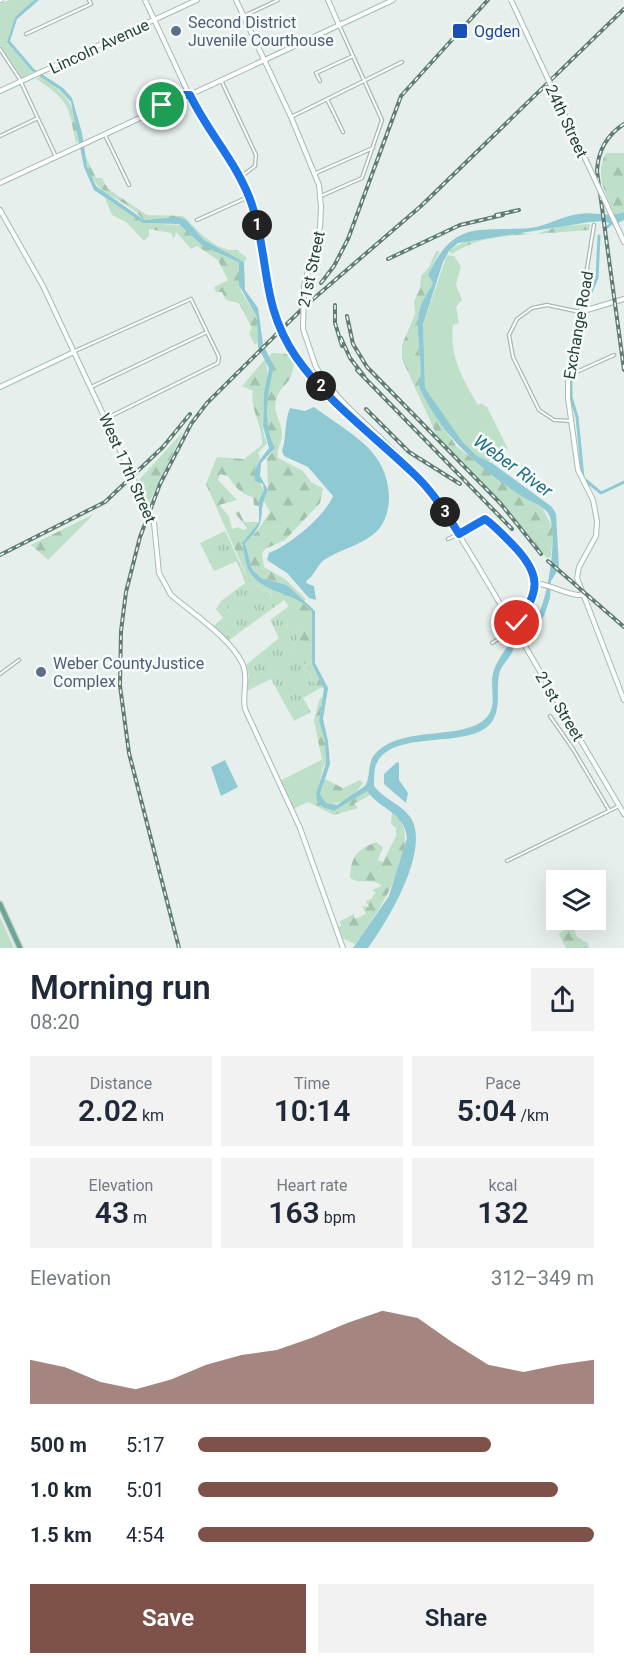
<!DOCTYPE html>
<html lang="en">
<head>
<meta charset="utf-8">
<style>
	:root { --surface:#fff; --page:#f2f2f3; --text:#1f2937; --muted:#747a83; --accent:#7f5249 }
	body { margin:0; font-family:Roboto,sans-serif; background:var(--page); color:var(--text); height:100vh; display:flex; flex-direction:column; font-size:22px; white-space:nowrap }
	* { box-sizing:border-box; margin:0 }
	p { font-size:20px; color:var(--muted) }
	.icon { flex:none; width:33px; height:33px; fill:none; stroke:currentColor; stroke-width:2; stroke-linecap:round; stroke-linejoin:round }
	.map { position:relative; height:948px; overflow:hidden }
	.drawer { display:flex; flex-direction:column; background:var(--surface); flex:1 }
	.drawer>* { flex:none }
	.controls { position:absolute; left:546px; top:870px; display:grid; gap:12px }
	.controls a { display:grid; place-items:center; width:60px; height:60px; border-radius:0px; background:var(--surface); box-shadow:0 6px 24px #0002; font-size:30px }
	.pin { position:absolute; display:grid; place-items:center; width:51px; height:51px; color:#fff; margin:-26px; border:3px solid #fff; border-radius:50%; box-shadow:0 2px 6px #0007 }
	.km { position:absolute; width:30px; height:30px; margin:-15px; border-radius:50%; background:#222; color:#fff; font-size:16px; line-height:30px; text-align:center }
	.round { display:grid; place-items:center; flex:none; width:63px; height:63px; border-radius:0px; background:var(--page) }
	.headline { display:flex; align-items:center; justify-content:space-between; height:102px; padding:0 30px }
	h1 { font-size:33px; font-weight:600; line-height:45px }
	.metrics { display:grid; grid-template-columns:repeat(3,1fr); gap:9px; height:102px; padding:6px 30px }
	.metrics div { display:grid; align-content:center; border-radius:0px; background:var(--page); text-align:center }
	.metrics b { font-size:30px; font-weight:600 }
	.metrics small { font-size:16px; font-weight:400 }
	.metrics p { font-size:16px }
	.chart { height:168px; padding:12px 30px }
	.chart p { display:flex; justify-content:space-between }
	.chart svg { width:100%; height:108px; margin-top:6px; fill:var(--accent); opacity:.7 }
	.cta { display:flex; gap:12px; margin-top:auto; padding:12px 30px }
	.cta a { flex:1; height:69px; border-radius:0px; background:var(--accent); color:#fff; font-size:24px; font-weight:600; line-height:69px; text-align:center }
	.cta a+a { background:var(--page); color:var(--text) }
	ul { padding:0 30px; list-style:none; font-size:20px }
	li { display:grid; grid-template-columns:96px 72px 1fr; align-items:center; height:45px }
	li i { height:15px; border-radius:8px; background:var(--accent) }
	.map>svg:first-child { display:block }
	.grass { fill:url(#grass-tufts) }
	.forest { fill:url(#forest-firs) }
	.park { fill:#bfe0c8 }
	.water { fill:#8ec9d4 }
	.lines { fill:none; stroke-linecap:round; stroke-linejoin:round }
	.canal { stroke:#8ec9d4; stroke-width:3 }
	.street-casing { stroke:#a8b8b2; stroke-width:4.5 }
	.secondary-casing { stroke:#a4bbb3; stroke-width:6 }
	.primary-casing { stroke:#c2cac8; stroke-width:7 }
	.street { stroke:#fff; stroke-width:2 }
	.secondary { stroke:#fff; stroke-width:4 }
	.primary { stroke:#6aa596; stroke-width:4.5 }
	.rail-casing { stroke:#5f7d75; stroke-width:4 }
	.rail { stroke:#f7fbf9; stroke-width:1.5; stroke-dasharray:4.5; stroke-linecap:butt }
	.secondary-bridge-casing { stroke:#a4bbb3; stroke-width:6; stroke-linecap:butt }
	.secondary-bridge { stroke:#fff; stroke-width:4 }
	.route-casing { stroke:#fff; stroke-width:12 }
	.route { stroke:#1a73e8; stroke-width:8 }
	.service-dot { fill:#5c6f8a; stroke:#f7fbf9; stroke-width:2 }
	.transit-dot { fill:#1a4fb4; stroke:#f7fbf9; stroke-width:2 }
	.labels { text-anchor:middle; stroke-width:5; stroke-linejoin:round; paint-order:stroke }
	.service-label { font-size:16px; fill:#4e5e75; stroke:#f7fbf9; text-anchor:start }
	.transit-label { font-size:16px; fill:#164399; stroke:#f7fbf9; text-anchor:start }
	.street-label { font-size:16px; fill:#24423a; stroke:#f7fbf9 }
	.water-label { font-size:18px; font-style:italic; fill:#1c6f80; stroke:#f7fbf9 }
</style>
</head>
<body>
<div class="map">
<svg width="624" height="948" viewBox="0 0 624 948">
	<defs>
		<pattern id="grass-tufts" width="24" height="20" patternUnits="userSpaceOnUse" patternTransform="scale(1.5)"><rect width="24" height="20" fill="#bfe0c8"/><path d="M3 7l-1-3M5 7V3M7 7l1-3M15 17l-1-3M17 17v-4M19 17l1-3" fill="none" stroke="#a4c1ad"/></pattern>
		<pattern id="forest-firs" width="22" height="20" patternUnits="userSpaceOnUse" patternTransform="scale(1.5)"><rect width="22" height="20" fill="#bfe0c8"/><path d="M5 1l3.5 6h-7zM16 11l3.5 6h-7z" fill="#a4c1ad"/></pattern>
	</defs>
	<rect width="100%" height="100%" fill="#e6efeb"/>
	<!-- grass -->
	<path class="grass" d="M225,531C233,546 239,564 248,578C259,593 274,583 273,608L228,641L212,627L223,618L227,623L233,616L221,601L245,583L237,561L214,571L200,543Z
		M289,606C306,623 300,631 293,652H300L314,683L322,687L303,698L311,712L294,721L271,679L245,692L249,676L246,665L279,638L270,620Z"/>
	<!-- forest -->
	<path class="forest" d="M41,77C69,95 76,107 80,141L76,143C68,105 70,101 36,79Z
		M606,153H624V212L615,215C606,194 594,175 606,153Z
		M85,155L96,178H102L108,189L147,215L183,216C198,230 215,252 237,250L247,258L244,262L204,240L186,220L174,218L144,220C120,192 92,200 85,155Z
		M105,198L139,218L143,223L183,225L190,234L239,261L241,291L257,317L258,342L255,345L249,333L252,328L239,303L226,300L222,292H216L214,287L228,280L218,260L197,246L191,249L176,232L174,239L171,233L149,229V236L144,241L126,222L112,215Z
		M590,224L589,230L536,234L559,226Z
		M533,234C504,236 477,237 452,254L449,251C469,234 508,232 533,234Z
		M436,251H440L428,275L433,283C429,291 422,300 420,309C413,329 426,373 418,385L456,446L521,496L542,507L553,528L551,557L547,558L532,543L504,505L437,436L402,359V345L415,314L414,301L420,289L421,276L429,267Z
		M272,353L287,354L294,364C291,386 283,382 277,397C271,411 282,421 282,435C282,443 276,449 278,458L303,471L311,482L323,488L320,503L285,540L265,549L262,553L264,567L285,579L306,599L304,601L287,585L261,578L252,569L245,543L257,531L270,512L263,500L268,490L267,459L275,448C266,432 265,411 267,392C269,377 275,370 269,356Z
		M265,359C274,383 254,418 267,443L258,453L260,457L254,472L264,490L259,500L260,507L254,505L253,497C242,495 233,485 228,476L220,474L218,480L237,500L219,505L229,516L232,529L238,527L244,530L247,528L235,513L239,511L244,522H259L242,543C244,551 245,564 249,571C263,595 296,591 312,612V664L324,689L314,683L306,664L298,662L300,652H293C303,620 303,626 284,600L273,608L271,593L249,581L206,484L217,457L244,459L262,445C263,426 249,407 253,391L242,386Z
		M183,432L148,505L137,482Z
		M94,514L48,560L31,545Z
		M221,601L233,616V622L227,623L216,609Z
		M323,697L319,721L325,741L326,763L317,774L322,760L314,720L320,698Z
		M325,779L343,788L360,780L363,783C355,795 341,807 326,803L320,794Z
		M315,781L317,801L334,811L367,791L370,795L354,804L358,808L334,815L308,802Z
		M392,811C430,838 375,918 355,944L340,937L337,927L341,926L340,921L354,914L355,919L366,914L362,906L369,907L366,901L371,899L376,892L372,890L382,886C371,877 360,885 350,878C351,857 356,850 376,842L383,847L378,860L383,862L396,836V828L391,824Z
		M567,928L574,929L577,937L588,943L589,948H566L559,934Z"/>
	<!-- park -->
	<path class="park" d="M9,0H34L15,17L7,42L33,72L22,78L0,45V4Z
		M447,255L454,256L461,266L456,285L462,300L456,307L459,323L453,325C449,356 463,379 478,405L481,403L487,407L508,449L494,455L488,462L477,456L462,441L425,388L423,324Z
		M325,758L316,798L293,809L280,781Z
		M0,917L14,948H0Z"/>
	<!-- water -->
	<path class="water" d="M34,0H39L17,19L10,41L34,69L63,88L72,98L82,133L87,166L96,186L144,220L179,217L186,220L204,240L244,262L245,290L258,308L263,344L274,367C267,394 262,423 275,448L261,463L260,476L268,490C255,516 271,518 245,543L252,569L261,578L287,585L315,611V663L328,688L323,719L328,741L330,764L320,794L326,803L337,805L365,786C371,777 367,761 376,753C402,725 464,741 486,718C499,704 488,686 494,670C496,663 510,641 515,636C523,628 532,626 538,615C548,597 559,530 548,513C541,504 530,502 521,496C477,466 440,435 418,384C426,374 413,328 420,309C422,300 429,291 433,283L428,275C455,219 476,232 530,228C547,226 562,216 579,214C594,211 609,218 624,212V220L613,225L604,221L590,222L458,243L449,251L443,262L423,324L425,388L462,441L477,456L492,463L552,507L556,514L559,568L551,581L550,598L544,616L533,630L514,643C514,658 501,662 499,675C496,691 501,705 493,720C474,753 387,725 375,768C374,773 374,781 374,786C384,800 404,805 412,820C429,853 387,922 368,948H353L389,896L407,838C404,811 380,810 367,791L334,811L323,807L317,801L316,794L326,763L325,741L319,721L324,689L312,664V612C296,591 263,595 249,571C245,564 244,551 242,543L259,522V500L264,490L263,484L255,481L254,472L259,461L269,448L263,426L264,393L269,368L258,347L257,317L239,285V262L203,246L179,224L143,223L94,190L84,167L71,102L60,90L32,71L7,42L15,17Z
		M314,407C348,433 388,449 389,497C389,509 385,523 377,531C363,545 340,549 324,560C317,565 314,576 307,580L306,583L314,586L316,600L309,598L287,573L267,560L269,553C290,545 325,516 333,496L308,467L284,456L282,451C287,436 284,422 290,408L305,411Z
		M225,760L238,787L221,796L211,767Z
		M397,762L399,763V780L408,793L406,803L384,784V774Z"/>
	<g class="lines">
		<!-- canal -->
		<path class="canal" d="M605,229L614,221
			M599,236L597,278L586,304L571,381V397L577,417L583,478L601,493L624,482"/>
		<!-- street casing -->
		<g class="street-casing">
			<path id="street" d="M244,16L278,0
				M26,34L91,4L89,0
				M0,49L19,78L56,157
				M221,80L256,155L255,166L242,176
				M320,81L316,73L353,56
				M327,99L343,132
				M291,117L402,62
				M105,135L129,185
				M0,136L38,118
				M316,173L373,148
				M321,196L362,178L382,120L339,25
				M197,220L246,198
				M75,351L191,299L219,357L218,363L105,419
				M570,375L614,355
				M91,387L207,332
				M571,421L554,420L539,410L513,357L509,335L517,319L532,308L547,305L580,312L594,225
				M448,539L459,534
				M492,643C517,629 528,609 536,583
				M0,674L19,660
				M550,716L573,749L609,810
				M507,861L619,806"/>
		</g>
		<!-- secondary casing -->
		<g class="secondary-casing">
			<path id="secondary" d="M0,0H1
				M145,0L192,101L242,176L250,194L249,197
				M236,0L291,117L319,185L321,207L320,228L304,286
				M328,0L339,25
				M0,91L197,0
				M106,134L393,0
				M236,169L256,218L264,275L275,316
				M0,183L189,95
				M0,210L43,286L154,523L159,573L171,595C191,612 236,642 244,668C248,681 242,694 245,709L300,828L343,948
				M619,231L624,242
				M624,299L580,312L568,382V398L578,470L593,500L597,521L596,536L579,567L577,578L624,700
				M303,367L327,393L411,472
				M316,367C339,406 377,431 407,465C448,511 477,565 509,619
				M0,387L74,352
				M459,534L485,519C504,532 534,559 536,583C551,585 572,597 582,595
				M525,646L624,814"/>
		</g>
		<!-- primary casing -->
		<g class="primary-casing">
			<path id="primary" d="M0,904L20,948"/>
		</g>
		<!-- street -->
		<use href="#street" class="street"/>
		<!-- secondary -->
		<use href="#secondary" class="secondary"/>
		<!-- primary -->
		<use href="#primary" class="primary"/>
		<!-- rail casing -->
		<g class="rail-casing">
			<path id="rail" d="M624,124C607,135 598,150 597,171L624,370
				M496,215L519,210
				M388,259L460,225L503,215
				M321,283L334,266L348,239L401,96L488,0
				M335,305V323L342,346
				M347,316L353,344L367,367L501,504L541,554
				M341,338L350,358L364,376
				M357,370L512,529
				M366,409L409,452L460,484
				M0,555L105,502L163,447L190,414
				M548,561L624,627
				M179,948L129,753L120,686L121,631L126,592L140,537L160,484L191,424L207,403L305,306L421,206L624,9"/>
		</g>
		<!-- rail -->
		<use href="#rail" class="rail"/>
		<!-- secondary-bridge casing -->
		<g class="secondary-bridge-casing">
			<path id="secondary-bridge" d="M511,0L619,231
				M304,286L303,329L316,367
				M275,316L288,343L303,367
				M509,619L525,646"/>
		</g>
		<!-- secondary-bridge -->
		<use href="#secondary-bridge" class="secondary-bridge"/>
	</g>
	<g class="lines">
		<!-- route casing -->
		<g class="route-casing">
			<path id="route" d="M162,105L184,95H190C208,133 239,165 252,205C270,260 260,304 296,357C328,403 376,437 415,475C433,492 446,513 459,534L485,519C495,526 504,536 513,545C541,574 541,591 517,623"/>
		</g>
		<!-- route -->
		<use href="#route" class="route"/>
	</g>
	<!-- markers -->
	<g class="service-dot">
		<circle cx="176" cy="31" r="6"/>
		<circle cx="41" cy="672" r="6"/>
	</g>
	<rect class="transit-dot" x="452" y="23" width="16" height="16" rx="3"/>
	<g class="labels">
		<!-- service labels -->
		<g class="service-label">
			<text x="188" y="28">Second District<tspan x="188" dy="18">Juvenile Courthouse</tspan></text>
			<text x="53" y="669">Weber CountyJustice<tspan x="53" dy="18">Complex</tspan></text>
		</g>
		<!-- transit labels -->
		<g class="transit-label">
			<text x="474" y="37">Ogden</text>
		</g>
		<!-- street labels -->
		<g class="street-label">
			<text transform="translate(99 46) rotate(-25)" y="6">Lincoln Avenue</text>
			<text transform="translate(567 121) rotate(65)" y="6">24th Street</text>
			<text transform="translate(311 269) rotate(-78)" y="6">21st Street</text>
			<text transform="translate(578 325) rotate(-80)" y="6">Exchange Road</text>
			<text transform="translate(128 468) rotate(66)" y="6">West 17th Street</text>
			<text transform="translate(560 706) rotate(59)" y="6">21st Street</text>
		</g>
		<!-- water labels -->
		<g class="water-label">
			<text transform="translate(513 466) rotate(36)" y="6">Weber River</text>
		</g>
	</g>
</svg>
<div class="controls">
<a><svg class="icon" aria-label="layers" viewBox="0 0 24 24"><path d="M12 4l9 5-9 5-9-5zM3 14l9 5 9-5"/></svg></a>
</div>
<div class="pin" style="left:162px;top:105px;background:#1e9e55"><svg class="icon" aria-label="arrive" viewBox="0 0 24 24"><path d="M6 21V4h12l-3 4 3 4H6"/></svg></div>
<div class="pin" style="left:517px;top:623px;background:#d93025"><svg class="icon" aria-label="check" viewBox="0 0 24 24"><path d="M5 12l5 5 9-10"/></svg></div>
<b class="km" style="left:257px;top:225px">1</b>
<b class="km" style="left:321px;top:386px">2</b>
<b class="km" style="left:445px;top:512px">3</b>
</div>
<section class="drawer">
<div class="headline"><div><h1>Morning run</h1><p>08:20</p></div><a class="round"><svg class="icon" aria-label="share" viewBox="0 0 24 24"><path d="M12 15V3M7 8l5-5 5 5M5 13v7h14v-7"/></svg></a></div>
<div class="metrics">
<div><p>Distance</p><b>2.02<small> km</small></b></div>
<div><p>Time</p><b>10:14</b></div>
<div><p>Pace</p><b>5:04<small> /km</small></b></div>
</div>
<div class="metrics">
<div><p>Elevation</p><b>43<small> m</small></b></div>
<div><p>Heart rate</p><b>163<small> bpm</small></b></div>
<div><p>kcal</p><b>132</b></div>
</div>
<div class="chart"><p><span>Elevation</span>312–349 m</p>
<svg viewBox="0 0 160 44" preserveAspectRatio="none"><path d="M0 44V26L10 29L20 35L30 38L40 34L50 28L60 24L70 22L80 17L90 11L100 6L110 9L120 19L130 28L140 31L150 28L160 26V44z"/></svg>
</div>
<ul>
<li><b>500 m</b>5:17<i style="width:74%"></i></li>
<li><b>1.0 km</b>5:01<i style="width:91%"></i></li>
<li><b>1.5 km</b>4:54<i style="width:100%"></i></li>
</ul>
<div class="cta"><a>Save</a><a>Share</a></div>
</section>
</body>
</html>
